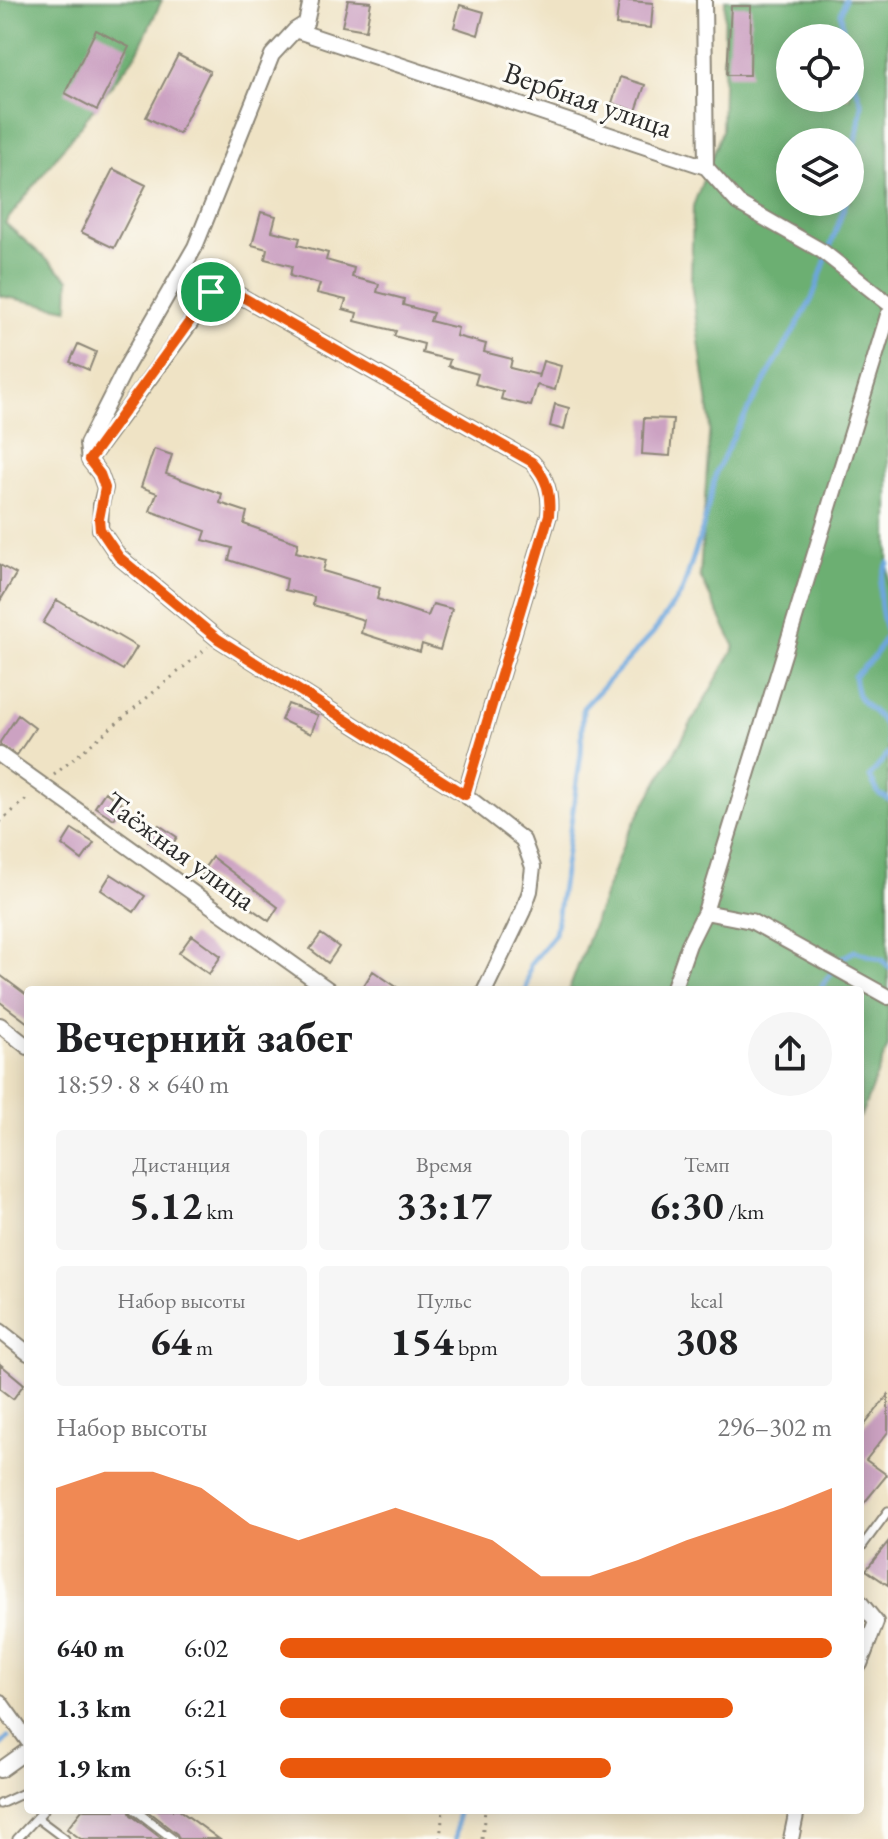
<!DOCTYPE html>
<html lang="ru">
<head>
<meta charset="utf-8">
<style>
	:root { --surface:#fff; --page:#f6f6f6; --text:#202124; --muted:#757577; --accent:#ea580c }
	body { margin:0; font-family:"EB Garamond",serif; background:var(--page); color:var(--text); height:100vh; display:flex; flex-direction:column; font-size:30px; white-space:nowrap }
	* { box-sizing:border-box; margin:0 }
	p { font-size:26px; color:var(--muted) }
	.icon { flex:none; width:44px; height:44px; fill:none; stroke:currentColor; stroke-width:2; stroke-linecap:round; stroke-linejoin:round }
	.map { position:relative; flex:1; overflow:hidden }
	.details { position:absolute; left:24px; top:986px; width:840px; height:828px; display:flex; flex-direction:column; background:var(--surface); border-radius:8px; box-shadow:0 4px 20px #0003 }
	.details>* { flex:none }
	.tools { position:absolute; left:776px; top:24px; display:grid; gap:16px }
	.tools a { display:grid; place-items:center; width:88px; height:88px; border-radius:50%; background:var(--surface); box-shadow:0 4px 20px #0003; font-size:40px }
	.pin { position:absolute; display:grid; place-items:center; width:68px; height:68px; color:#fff; margin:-34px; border:4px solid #fff; border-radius:50%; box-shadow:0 2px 8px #0007 }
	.round { display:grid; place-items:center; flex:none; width:84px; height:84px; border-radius:42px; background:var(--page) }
	.summary { display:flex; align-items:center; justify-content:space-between; height:136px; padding:0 32px }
	h1 { font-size:44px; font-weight:700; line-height:60px }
	.figures { display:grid; grid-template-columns:repeat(3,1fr); gap:12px; height:136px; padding:8px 32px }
	.figures div { display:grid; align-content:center; border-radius:8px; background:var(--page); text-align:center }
	.figures b { font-size:40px; font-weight:700 }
	.figures small { font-size:22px; font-weight:400 }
	.figures p { font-size:22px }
	.chart { height:224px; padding:16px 32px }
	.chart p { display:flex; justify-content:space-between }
	.chart svg { width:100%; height:144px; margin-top:8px; fill:var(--accent); opacity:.7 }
	ul { padding:0 32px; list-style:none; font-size:26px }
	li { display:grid; grid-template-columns:128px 96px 1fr; align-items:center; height:60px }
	li i { height:20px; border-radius:10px; background:var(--accent) }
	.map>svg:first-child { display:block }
	.forest { fill:#6caf72; stroke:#4c6d4e; stroke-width:2; fill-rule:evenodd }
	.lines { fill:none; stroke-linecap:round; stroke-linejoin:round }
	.stream { stroke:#6ca6dc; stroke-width:5 }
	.building { fill:#cca2c2 }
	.service-casing { stroke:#8d8778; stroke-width:11 }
	.minor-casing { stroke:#8d8778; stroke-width:18 }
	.path { stroke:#8d8778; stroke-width:3; stroke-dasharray:2 6; stroke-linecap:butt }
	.service { stroke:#fff; stroke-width:7 }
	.minor { stroke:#fff; stroke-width:14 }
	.route-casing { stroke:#fff; stroke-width:16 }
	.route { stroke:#ea580c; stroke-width:10 }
	.labels { text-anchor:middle; stroke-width:6; stroke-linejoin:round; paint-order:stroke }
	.street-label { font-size:30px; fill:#2b2b2b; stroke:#fdfcf7 }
</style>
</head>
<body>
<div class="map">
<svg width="888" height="1839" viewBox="0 0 888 1839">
	<rect width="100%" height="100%" fill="#fdfcf7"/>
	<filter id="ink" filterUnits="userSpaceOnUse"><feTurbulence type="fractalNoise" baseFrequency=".0125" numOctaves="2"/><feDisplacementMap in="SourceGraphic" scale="16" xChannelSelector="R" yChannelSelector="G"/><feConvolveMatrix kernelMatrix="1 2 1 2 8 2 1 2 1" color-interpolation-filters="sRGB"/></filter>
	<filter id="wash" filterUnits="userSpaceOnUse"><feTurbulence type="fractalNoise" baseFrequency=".006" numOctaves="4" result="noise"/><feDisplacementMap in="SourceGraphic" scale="32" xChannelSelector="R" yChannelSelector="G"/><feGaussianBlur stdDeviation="1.8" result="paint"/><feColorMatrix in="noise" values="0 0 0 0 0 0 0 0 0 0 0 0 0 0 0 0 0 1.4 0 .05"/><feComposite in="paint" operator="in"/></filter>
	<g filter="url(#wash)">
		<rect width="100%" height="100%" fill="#efe3c5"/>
		<!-- forest -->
		<path class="forest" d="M0,0H162L137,53L5,223L69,279L68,309L0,296Z
			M725,0H888V1046L860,1118V990H569L626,837L735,647L700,576L710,420L691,283L693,206L722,131ZM790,38H850V98H790ZM790,142H850V202H790Z"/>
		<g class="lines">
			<!-- stream -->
			<path class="stream" d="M844,38L841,13L845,0
				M850,69L862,105L850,179
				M888,563C875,585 880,609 887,634L874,657L854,676C855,681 856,690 858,695C869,714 887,713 888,743
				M888,753L870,777L879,794L888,799
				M526,990L530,965L555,934L581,754L583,708L653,633L682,592L704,524L716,472L736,431L812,299L846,202
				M819,990L842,958L855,951L882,960L888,967
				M0,1746L8,1737
				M456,1839L458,1810"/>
		</g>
		<g id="blocks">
			<!-- building -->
			<path class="building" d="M348,0L371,2L366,30L342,26Z
				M619,0L653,3L651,28L616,25Z
				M460,5L484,12L478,35L454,27Z
				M731,6H751L750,75H727Z
				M96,30L129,47L97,110L65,93Z
				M178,55L210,71L179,134L146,117Z
				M620,77L645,85L636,111L612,103Z
				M113,169L146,185L114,248L81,232Z
				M261,212L276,216L272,231L300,238L298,245L328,253L326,260L354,268L352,277L379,284L377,292L404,299L403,305L433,313L430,321L458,328L456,336L486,344L484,352L512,359L510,368L539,375L538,378L543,361L561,366L555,390L537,385L531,406L501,399L503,392L475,384L478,374L448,366L450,360L422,353L424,344L394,336L396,331L355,321L357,313L343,309L346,300L317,293L320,284L290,276L292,266L265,259L267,249L252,245Z
				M78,344L96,352L89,370L70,362Z
				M555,404L569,408L564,430L550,426Z
				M644,418L673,419L670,456L642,454Z
				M154,449L172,455L166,474L222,494L220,503L247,512L244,524L298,543L296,552L326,560L323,571L380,588L377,599L428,616L433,604L452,609L440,650L422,644L420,652L361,633L364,620L313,605L314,597L285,590L287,579L229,560L232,548L203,540L206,531L150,511L157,493L141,487Z
				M0,565L16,574L0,601Z
				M57,600L137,647L123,670L43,623Z
				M288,704L318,715L311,734L281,720Z
				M18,715L35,728L17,755L0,745V742Z
				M105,792L124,805L114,819L95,807Z
				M159,825L177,837L167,853L148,841Z
				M72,829L94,843L82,860L62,845Z
				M212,857L278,907L269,921L201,873Z
				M111,874L145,896L134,912L101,890Z
				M321,934L339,947L328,963L310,949Z
				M192,935L221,956L209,974L179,953Z
				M373,971L401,990H361Z
				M0,975L28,996V1023L0,1002Z
				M0,1364L24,1384L13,1399L0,1389Z
				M888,1395V1432L866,1460L887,1475L860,1508V1431Z
				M888,1542V1585L866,1570Z
				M82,1810H129L131,1815L162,1839H81L67,1829Z
				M146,1810H179L219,1839H179L177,1834Z"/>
		</g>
	</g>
	<g filter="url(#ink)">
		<use href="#blocks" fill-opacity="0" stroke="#8d8778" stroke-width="2"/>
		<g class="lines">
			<!-- service casing -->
			<g class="service-casing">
				<path id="service" d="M860,1549L888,1511
					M0,1804L28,1791
					M135,1810L173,1839
					M37,1818L65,1839
					M17,1839L44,1810"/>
			</g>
			<!-- minor casing -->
			<g class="minor-casing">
				<path id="minor" d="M311,0L306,23L295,30L272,55L195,247L126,367L87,444L89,460L100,474L105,488L101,505L100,529L119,557L218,639L465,795L523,840L533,867L530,891L523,911L485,990
					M295,30L706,167L704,0
					M706,167L738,203L822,251L888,303
					M89,460L217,287H225L532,462C547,478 551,494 549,515L465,795
					M0,755L329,990
					M705,912L751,921L888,997
					M673,990L689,944L705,912L888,315
					M0,1025L28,1047
					M0,1331L28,1353
					M860,1602L876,1622
					M860,1664L876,1622
					M0,1702L28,1741
					M0,1770L28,1750
					M791,1839L797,1810"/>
			</g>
			<!-- path -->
			<path class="path" d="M54,775L208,647
				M0,822L30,796
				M440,1839L443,1810
				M482,1839L485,1810"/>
			<!-- service -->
			<use href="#service" class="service"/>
			<!-- minor -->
			<use href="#minor" class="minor"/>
		</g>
	</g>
	<g class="lines" filter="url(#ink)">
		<!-- route casing -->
		<g class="route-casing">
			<path id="route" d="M217,287H225L532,462C547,478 551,494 549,515L465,795L218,639L119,557L100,529L99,519L105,488L100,474L89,460L211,292Z"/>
		</g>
		<!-- route -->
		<use href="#route" class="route"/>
	</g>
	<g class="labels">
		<!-- street labels -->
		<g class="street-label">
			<text transform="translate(588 100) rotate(19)" y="10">Вербная улица</text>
			<text transform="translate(180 851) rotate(36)" y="10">Таёжная улица</text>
		</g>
	</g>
</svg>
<div class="tools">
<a><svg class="icon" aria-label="locate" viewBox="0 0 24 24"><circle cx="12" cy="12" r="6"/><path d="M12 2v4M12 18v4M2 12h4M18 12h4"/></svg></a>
<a><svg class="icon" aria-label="layers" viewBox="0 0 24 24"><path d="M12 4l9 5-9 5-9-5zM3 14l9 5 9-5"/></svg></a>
</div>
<div class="pin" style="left:211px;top:292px;background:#1e9e55"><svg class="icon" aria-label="arrive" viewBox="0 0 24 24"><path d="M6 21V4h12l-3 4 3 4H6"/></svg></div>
<section class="details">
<div class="summary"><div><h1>Вечерний забег</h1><p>18:59 · 8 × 640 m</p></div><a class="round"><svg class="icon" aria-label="share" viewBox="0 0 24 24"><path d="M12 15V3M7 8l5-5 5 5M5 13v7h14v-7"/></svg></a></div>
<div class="figures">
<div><p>Дистанция</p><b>5.12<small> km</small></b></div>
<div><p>Время</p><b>33:17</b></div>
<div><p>Темп</p><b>6:30<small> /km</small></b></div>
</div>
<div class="figures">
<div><p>Набор высоты</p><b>64<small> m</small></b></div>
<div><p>Пульс</p><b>154<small> bpm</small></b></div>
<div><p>kcal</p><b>308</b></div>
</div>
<div class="chart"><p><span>Набор высоты</span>296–302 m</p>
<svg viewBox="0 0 160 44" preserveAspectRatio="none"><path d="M0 44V11L10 6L20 6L30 11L40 22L50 27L60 22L70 17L80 22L90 27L100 38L110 38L120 33L130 27L140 22L150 17L160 11V44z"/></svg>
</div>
<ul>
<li><b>640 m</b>6:02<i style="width:100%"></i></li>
<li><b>1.3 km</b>6:21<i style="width:82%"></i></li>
<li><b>1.9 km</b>6:51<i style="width:60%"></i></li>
</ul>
</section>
</div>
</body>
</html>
